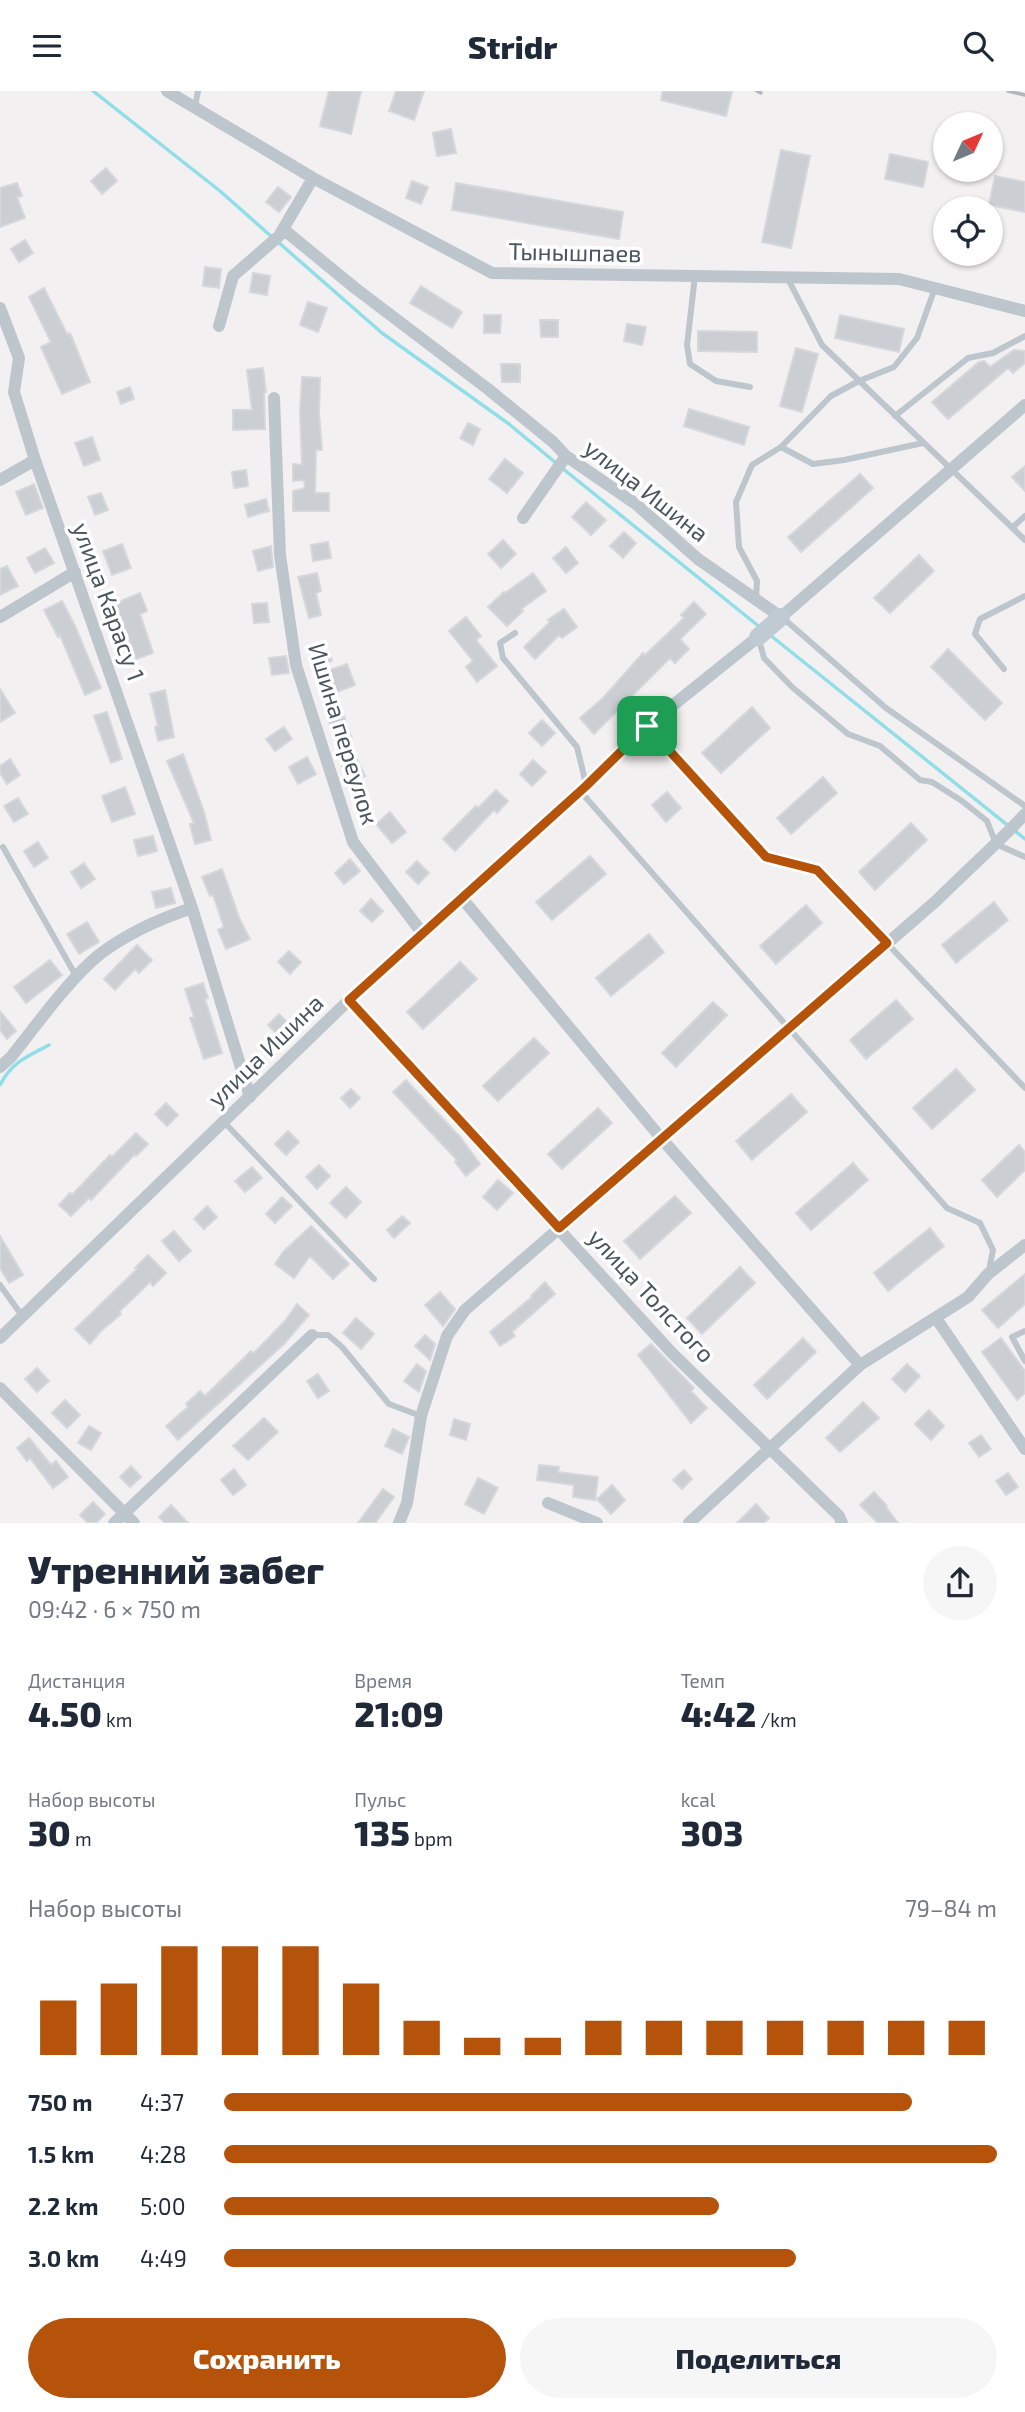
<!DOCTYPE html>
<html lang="ru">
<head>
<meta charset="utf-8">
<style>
	:root { --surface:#fff; --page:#f6f6f7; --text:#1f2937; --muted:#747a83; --accent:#b45309 }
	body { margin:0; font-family:"Exo 2",sans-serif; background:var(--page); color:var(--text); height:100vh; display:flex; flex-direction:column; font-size:26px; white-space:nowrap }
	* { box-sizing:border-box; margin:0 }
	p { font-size:23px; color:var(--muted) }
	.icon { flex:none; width:38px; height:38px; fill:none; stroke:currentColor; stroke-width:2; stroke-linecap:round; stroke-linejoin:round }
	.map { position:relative; height:1432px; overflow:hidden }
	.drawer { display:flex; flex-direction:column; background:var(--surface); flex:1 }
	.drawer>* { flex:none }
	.needle { width:46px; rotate:46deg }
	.fabs { position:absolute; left:933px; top:21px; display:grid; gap:14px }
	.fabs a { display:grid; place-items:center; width:70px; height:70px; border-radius:50%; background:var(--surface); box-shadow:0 2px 5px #0004; font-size:35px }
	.pin { position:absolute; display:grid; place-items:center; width:60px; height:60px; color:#fff; margin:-30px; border-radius:14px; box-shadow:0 4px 10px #0006 }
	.round { display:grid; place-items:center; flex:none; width:74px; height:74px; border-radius:37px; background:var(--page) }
	.summary { display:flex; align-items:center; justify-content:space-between; height:119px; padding:0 28px }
	h1 { font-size:38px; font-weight:800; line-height:52px }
	.metrics { display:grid; grid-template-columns:repeat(3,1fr); gap:10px; height:119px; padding:7px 28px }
	.metrics div { display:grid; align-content:center }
	.metrics b { font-size:35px; font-weight:800 }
	.metrics small { font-size:19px; font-weight:400 }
	.metrics p { font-size:19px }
	.chart { height:196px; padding:14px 28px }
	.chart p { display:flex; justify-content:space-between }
	.chart svg { width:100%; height:126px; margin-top:7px; stroke:var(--accent); stroke-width:6 }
	.cta { display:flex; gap:14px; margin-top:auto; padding:14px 28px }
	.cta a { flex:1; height:80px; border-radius:42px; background:var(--accent); color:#fff; font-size:28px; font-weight:800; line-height:80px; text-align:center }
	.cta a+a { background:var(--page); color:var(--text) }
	ul { padding:0 28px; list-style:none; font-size:23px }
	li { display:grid; grid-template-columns:112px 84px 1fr; align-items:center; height:52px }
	li i { height:18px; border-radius:9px; background:var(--accent) }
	header { display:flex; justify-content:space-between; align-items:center; height:91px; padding:0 28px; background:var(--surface); font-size:32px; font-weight:800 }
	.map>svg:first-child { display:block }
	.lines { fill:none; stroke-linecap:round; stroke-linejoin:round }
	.stream { stroke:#91dee8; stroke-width:3.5 }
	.building { fill:#cbced3; stroke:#d5d7db; stroke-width:2 }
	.lane { stroke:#bdc6cc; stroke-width:6 }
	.street { stroke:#bdc6cc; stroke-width:12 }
	.secondary { stroke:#bfcad3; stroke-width:18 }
	.rail { stroke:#b3b6ba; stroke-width:3.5 }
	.route-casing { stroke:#fff; stroke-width:14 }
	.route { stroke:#b45309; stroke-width:9 }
	.labels { text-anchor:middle; stroke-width:7; stroke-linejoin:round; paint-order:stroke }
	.street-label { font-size:24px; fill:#49555d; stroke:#fff }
</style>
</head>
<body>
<header><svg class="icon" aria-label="menu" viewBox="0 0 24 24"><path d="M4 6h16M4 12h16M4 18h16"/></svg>Stridr<svg class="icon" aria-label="search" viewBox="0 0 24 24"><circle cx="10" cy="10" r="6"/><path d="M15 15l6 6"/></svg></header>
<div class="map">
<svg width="1025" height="1432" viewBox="0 0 1025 1432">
	<rect width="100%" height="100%" fill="#f3f0f1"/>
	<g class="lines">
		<!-- stream -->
		<path class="stream" d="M93,0L220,100L272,146
			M278,151L382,242L509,333L556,372
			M562,377L761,537
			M770,544L1025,748
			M0,994C12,971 26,966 49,954"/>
	</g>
	<!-- building -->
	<path class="building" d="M329,0H361L351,43L320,35Z
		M396,0H424L414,29L389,20Z
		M663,0H726L732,1L726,25L661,9Z
		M451,38L456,62L437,65L433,42Z
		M781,59L810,65L791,157L762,151Z
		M890,63L928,71L923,96L885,88Z
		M106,77L117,90L102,103L91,90Z
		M995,85L1025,91V121L989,114Z
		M412,90L428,96L421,113L406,107Z
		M17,92L22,105L17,106L25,127L0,136V97Z
		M456,92L623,121L619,148L452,119Z
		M278,96L291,106L279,121L266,111Z
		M25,149L33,162L19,171L11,158Z
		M205,176L221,178L219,197L203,195Z
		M253,182L270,185L267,204L250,201Z
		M421,195L462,221L452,237L410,212Z
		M44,197L67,243L70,242L90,291L62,303L41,256L51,251L29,206Z
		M308,211L327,217L318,241L300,234Z
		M484,224H501L500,242H484Z
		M840,224L904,238L899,261L835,247Z
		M540,229H558V246H541Z
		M627,233L646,236L642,254L624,250Z
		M698,240L757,241V261L698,260Z
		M796,257L818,263L802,321L780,315Z
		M1014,259L1025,260V272L1013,282L1008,277L948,328L932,311L979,271L984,270L990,276Z
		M501,273H520V291H502Z
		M263,277L266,301H264L265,338L233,339V319H252L247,279Z
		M302,286L320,287L319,322L322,359H316L315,402H329V420H293V400L305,397L304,389L293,390V373L302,374L300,323Z
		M130,296L134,308L121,313L117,301Z
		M689,318L749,336L744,354L684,335Z
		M468,332L480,338L473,354L460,347Z
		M92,346L100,369L84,375L75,352Z
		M505,368L523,382L507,402L489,388Z
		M1025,375V400L1012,386Z
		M246,379L248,395L234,397L232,381Z
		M860,383L873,397L801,461L788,446Z
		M34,393L43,417L26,424L16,401Z
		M101,402L108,419L95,424L88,406Z
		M266,408L269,420L248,426L245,414Z
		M586,411L606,429L591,444L572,426Z
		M624,441L636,452L623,467L610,455Z
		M503,449L516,463L501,477L488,463Z
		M328,451L331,467L313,470L311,454Z
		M122,453L131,477L112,484L103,460Z
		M271,455L273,476L258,480L253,460Z
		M566,456L578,472L566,482L553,467Z
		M45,457L54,472L35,482L27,467Z
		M919,464L934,480L890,522L874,507Z
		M7,475L18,495L0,504V478Z
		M317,482L321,500L316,502L321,524L309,527L298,486Z
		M533,482L546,500L521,518L523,520L507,535L488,516L504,501L505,502Z
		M140,502L147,520L140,523L153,562L136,568L122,531L118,532L111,514Z
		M62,510L75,535L101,597L85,604L60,544L58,546L44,519Z
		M694,511L706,523L680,548L689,558L675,572L670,567L594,643L580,627L603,607L643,562L645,564L684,527L681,524Z
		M267,512L269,531L254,532L252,513Z
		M564,518L577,536L562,547L559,544L535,568L524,556L550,531L548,529Z
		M466,526L481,545L476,549L497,575L477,591L466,576L473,570L449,540Z
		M948,558L1002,612L985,629L931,576Z
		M329,560L332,570L313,575L311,564Z
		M286,565L289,582L272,584L269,567Z
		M347,573L355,594L335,602L327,580Z
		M0,598L15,622L0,631Z
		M165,599L174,646L158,650L155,636L158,635L150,603Z
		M752,616L770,637L721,682L702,662Z
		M107,621L122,668L111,672L94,625Z
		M344,625L352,649L337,654L329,630Z
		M542,629L555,642L542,655L529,642Z
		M284,636L292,648L275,660L266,648Z
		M183,663L204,721L211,749L195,753L190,733L194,732L167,670Z
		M307,666L316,683L298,693L289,676Z
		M10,668L20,684L7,693L0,682V675Z
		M357,668L365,685L350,692L342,675Z
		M533,669L546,681L532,695L520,683Z
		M823,686L837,702L791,743L777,727Z
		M125,696L135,723L112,731L102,705Z
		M496,699L508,710L497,722L494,719L455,760L443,748L476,715L478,717Z
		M667,701L681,717L666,731L652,714Z
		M18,707L28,723L14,731L4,715Z
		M390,721L406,741L392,752L376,733Z
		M911,732L927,749L875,799L859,781Z
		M153,745L157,760L138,765L134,749Z
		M38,751L48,767L34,776L24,760Z
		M590,765L606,783L552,829L536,811Z
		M350,768L360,780L344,793L335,782Z
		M417,770L429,782L418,793L406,781Z
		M84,772L95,788L81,797L71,781Z
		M222,778L240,829L250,848L226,858L218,839L224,836L213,804L210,805L202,786Z
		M171,797L175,812L156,817L152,801Z
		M371,808L383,820L372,831L360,820Z
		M994,811L1008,829L956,872L942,854Z
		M806,814L822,832L776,873L760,855Z
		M87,831L99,851L79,863L67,843Z
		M649,843L664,861L611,905L596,887Z
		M137,854L152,869L139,882L135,878L115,899L104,888Z
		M289,860L301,871L290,883L278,871Z
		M50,869L62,884L26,912L14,896Z
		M460,871L477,888L423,938L407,921Z
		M203,892L208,907L205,908L222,962L204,968L190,927L194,926L185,898Z
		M896,909L913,928L866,968L850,949Z
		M713,911L727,924L676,976L662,962Z
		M0,920L16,940L7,948L0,939Z
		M279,923L291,935L280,946L268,934Z
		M534,947L549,962L498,1010L483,995Z
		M956,978L975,999L932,1038L913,1017Z
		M406,989L460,1046L480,1073L466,1085L455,1071L457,1069L393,1001Z
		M351,998L360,1007L350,1017L341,1007Z
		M791,1003L807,1021L752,1069L736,1050Z
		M166,1012L178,1024L167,1035L155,1023Z
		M598,1017L612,1032L562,1078L548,1063Z
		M288,1040L299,1051L286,1064L275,1053Z
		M136,1042L148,1053L136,1065L135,1063L91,1109L89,1107L71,1125L59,1114L70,1102L72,1104L110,1064L112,1066Z
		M1019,1054L1025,1061V1079L997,1106L982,1089Z
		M853,1072L868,1089L811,1139L796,1122Z
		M319,1074L330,1085L317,1098L306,1086Z
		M252,1076L262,1087L245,1101L235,1090Z
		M498,1089L513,1102L497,1119L483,1106Z
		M346,1096L361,1111L346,1127L330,1112Z
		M675,1105L691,1122L640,1168L624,1150Z
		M282,1106L292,1115L275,1132L266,1123Z
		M207,1115L217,1126L204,1138L194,1128Z
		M402,1125L410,1132L394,1147L387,1139Z
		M311,1135L349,1173L333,1188L310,1165L294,1187L275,1173L283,1161Z
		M930,1137L944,1155L888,1200L874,1182Z
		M174,1140L191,1160L179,1170L162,1150Z
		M0,1145L23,1184L9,1192L0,1177Z
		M148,1164L166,1182L153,1195L150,1191L119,1221L121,1223L101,1240L90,1253L75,1238L137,1178L135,1177Z
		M740,1176L755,1192L702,1243L687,1227Z
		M1025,1183V1213L998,1237L982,1219Z
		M545,1191L555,1203L512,1241L515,1245L500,1255L490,1241L532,1206L531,1205Z
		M440,1201L455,1218L443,1235L425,1214Z
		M297,1213L309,1224L284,1253L178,1349L166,1335L188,1316L186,1313L200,1300L205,1305L251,1260L254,1262L285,1230Z
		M356,1227L374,1243L361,1258L343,1242Z
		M425,1244L435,1253L430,1269L415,1255Z
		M803,1247L816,1261L767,1308L754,1294Z
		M1001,1247L1025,1280V1302L1017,1309L982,1261Z
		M651,1253L694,1297L691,1300L707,1317L691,1332L638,1264Z
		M417,1273L426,1280L419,1301L404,1290Z
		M907,1273L920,1285L905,1301L892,1288Z
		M37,1277L49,1290L37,1301L25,1288Z
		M318,1283L329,1300L318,1307L307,1290Z
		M65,1309L80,1324L67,1337L52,1322Z
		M863,1311L879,1327L840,1361L826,1347Z
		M929,1319L944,1335L931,1349L915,1333Z
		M264,1327L278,1341L248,1369L233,1355Z
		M454,1328L470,1333L466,1349L450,1344Z
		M89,1335L101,1342L91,1359L78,1352Z
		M393,1338L409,1346L402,1363L385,1355Z
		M981,1344L991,1358L979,1366L969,1352Z
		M29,1347L51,1374L56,1370L68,1386L53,1397L30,1367L27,1370L17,1357Z
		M539,1374L559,1376L558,1381L598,1386L595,1409L573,1406L574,1394L537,1389Z
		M131,1375L141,1386L130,1396L120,1386Z
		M234,1378L246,1394L233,1404L221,1389Z
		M684,1379L692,1388L682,1398L673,1389Z
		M1008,1382L1018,1396L1006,1404L996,1390Z
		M478,1387L498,1397L484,1423L465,1413Z
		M612,1394L625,1409L611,1423L597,1408Z
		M383,1398L394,1406L375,1432H358Z
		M874,1401L887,1415L886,1416L898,1432H878L860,1414Z
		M93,1411L105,1423L96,1432H88L80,1424Z
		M756,1413L769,1427L764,1432H737Z
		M171,1414L188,1432H165L159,1426Z"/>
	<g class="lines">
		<!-- lane -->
		<path class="lane" d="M195,16L198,0
			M695,185L687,254L690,273L716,290L750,296
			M787,186L822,254L1025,449
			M895,325L968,267L993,262L1025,245
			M781,356L813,373L844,369L923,352
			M1013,436L1025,425
			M756,508L757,490L739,456L736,411L752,374L781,356L831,305L859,290L894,276L917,247L935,197
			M783,527L886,617L1025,715
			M515,542L500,552L503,567L577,656L586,693
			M759,549L764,567L792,596L848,643L880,655L920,689L932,691L962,710L987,730L996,753L1025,766
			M1004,578L975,543L980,528L1025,505
			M647,635L766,766L817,779L1025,997
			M580,700L947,1117L980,1132L993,1159L989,1179
			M3,756L76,885
			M224,1031L374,1188
			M0,1194L23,1226
			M1025,1240L1012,1246L1025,1270
			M312,1244H328L342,1256L389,1313L421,1325"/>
		<!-- street -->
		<path class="street" d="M167,0L313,87L492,182L899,188L1025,220
			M283,138L355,197L488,298L553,351L566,365L636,413L698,468L781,526L1025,314
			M0,217L19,267L14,301L35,369L192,817L250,1006
			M219,235L233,185L279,145L313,87
			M274,307L280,464L296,574L353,751L423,843
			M0,389L35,369
			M523,427L566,365
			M0,526L75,481
			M461,806L661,1047L860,1274
			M349,909L671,1261L839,1425L842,1432
			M0,976L11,966C35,936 70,887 100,863C128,842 159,828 192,817
			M936,1227L1025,1358
			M0,1247L349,909L586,695L647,635L758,546
			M0,1297L134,1432
			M548,1412L597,1432
			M114,1432L312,1244
			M399,1432L407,1412L421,1325L447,1245L465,1219L936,810C966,780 997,753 1025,723
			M689,1432L860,1274L968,1206L988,1183L1025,1154"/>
		<!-- secondary -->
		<path class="secondary" d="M758,546L781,526"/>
		<!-- rail -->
		<path class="rail" d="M757,0L761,2
			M1008,0L1025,4"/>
	</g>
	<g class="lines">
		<!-- route casing -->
		<g class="route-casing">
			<path id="route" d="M647,635L766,766L817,779L887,852L559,1137L349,909L586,695Z"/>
		</g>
		<!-- route -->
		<use href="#route" class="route"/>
	</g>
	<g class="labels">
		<!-- street labels -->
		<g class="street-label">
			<text transform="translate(575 162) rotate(1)" y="8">Тынышпаев</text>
			<text transform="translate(646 400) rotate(38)" y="8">улица Ишина</text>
			<text transform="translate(108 511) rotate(70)" y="8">улица Карасу 1</text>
			<text transform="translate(343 643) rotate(73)" y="8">Ишина переулок</text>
			<text transform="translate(266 960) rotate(-44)" y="8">улица Ишина</text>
			<text transform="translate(651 1205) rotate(47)" y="8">улица Толстого</text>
		</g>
	</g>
</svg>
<div class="fabs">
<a><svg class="needle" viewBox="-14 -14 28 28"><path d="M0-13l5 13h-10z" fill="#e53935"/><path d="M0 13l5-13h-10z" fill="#747a83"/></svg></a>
<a><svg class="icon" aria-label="locate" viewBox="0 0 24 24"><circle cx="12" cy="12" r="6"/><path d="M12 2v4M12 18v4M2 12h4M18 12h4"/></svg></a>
</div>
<div class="pin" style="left:647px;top:635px;background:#1e9e55"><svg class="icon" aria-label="arrive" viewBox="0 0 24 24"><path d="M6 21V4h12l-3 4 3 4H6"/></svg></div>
</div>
<section class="drawer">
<div class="summary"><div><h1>Утренний забег</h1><p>09:42 · 6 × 750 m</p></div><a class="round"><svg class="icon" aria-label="share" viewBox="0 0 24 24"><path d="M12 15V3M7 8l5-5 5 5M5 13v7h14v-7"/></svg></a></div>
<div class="metrics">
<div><p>Дистанция</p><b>4.50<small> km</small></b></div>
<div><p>Время</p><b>21:09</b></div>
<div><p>Темп</p><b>4:42<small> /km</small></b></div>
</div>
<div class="metrics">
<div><p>Набор высоты</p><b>30<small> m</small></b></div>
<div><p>Пульс</p><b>135<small> bpm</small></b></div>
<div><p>kcal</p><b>303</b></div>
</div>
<div class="chart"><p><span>Набор высоты</span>79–84 m</p>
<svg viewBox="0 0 160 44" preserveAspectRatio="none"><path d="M5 44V25M15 44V19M25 44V6M35 44V6M45 44V6M55 44V19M65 44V32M75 44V38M85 44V38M95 44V32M105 44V32M115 44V32M125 44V32M135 44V32M145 44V32M155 44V32"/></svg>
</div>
<ul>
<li><b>750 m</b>4:37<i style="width:89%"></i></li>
<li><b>1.5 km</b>4:28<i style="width:100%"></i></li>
<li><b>2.2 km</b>5:00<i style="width:64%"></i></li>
<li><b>3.0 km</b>4:49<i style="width:74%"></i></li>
</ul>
<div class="cta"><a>Сохранить</a><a>Поделиться</a></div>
</section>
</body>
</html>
